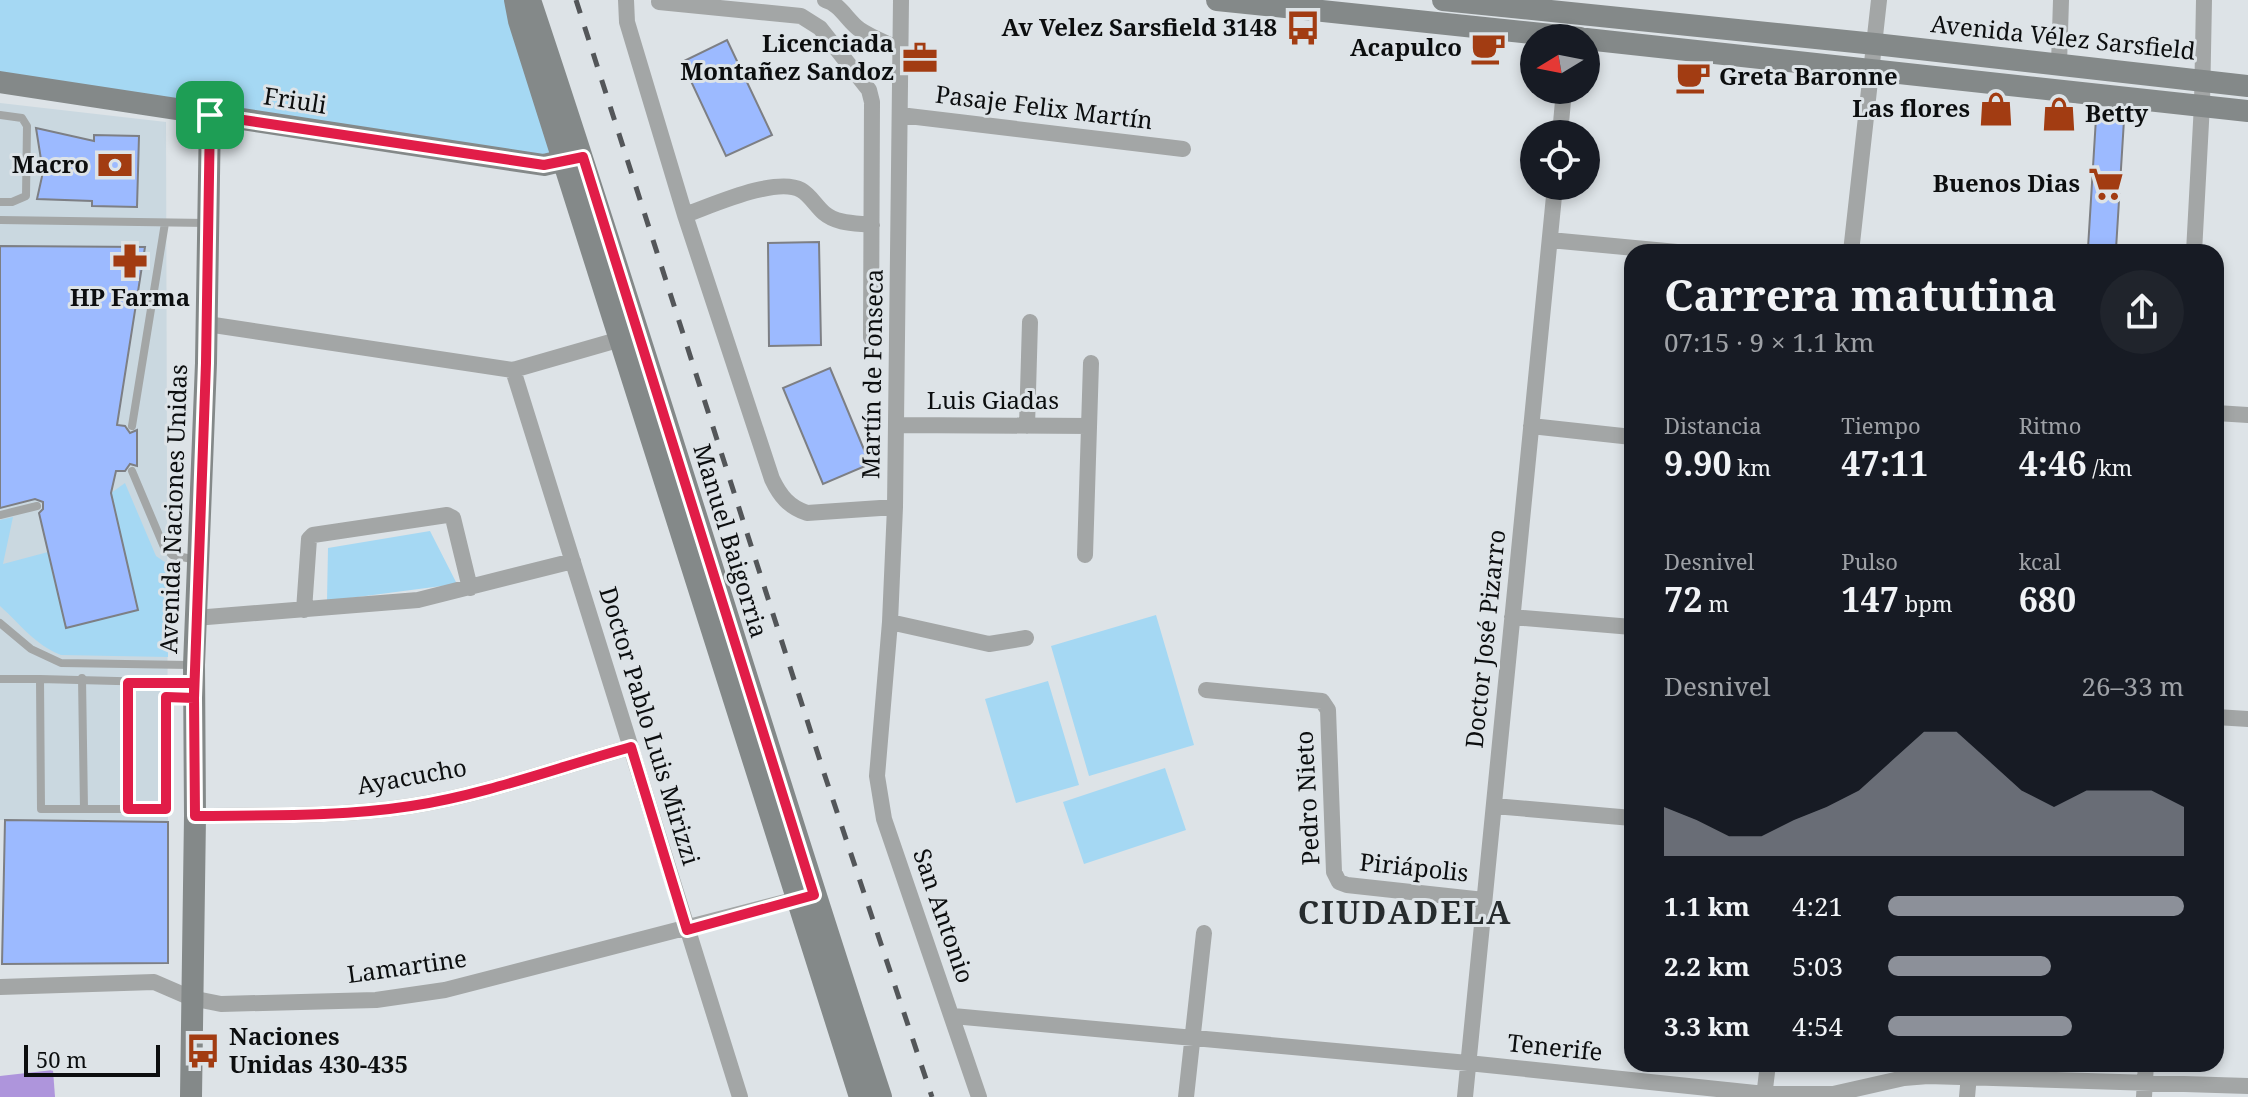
<!DOCTYPE html>
<html lang="es">
<head>
<meta charset="utf-8">
<style>
	:root { --surface:#171b24; --page:#20242c; --text:#f1f3f6; --muted:#9ea1a6; --accent:#8c9099 }
	body { margin:0; font-family:"Noto Serif",serif; background:var(--page); color:var(--text); height:100vh; display:flex; flex-direction:column; font-size:30px; white-space:nowrap }
	* { box-sizing:border-box; margin:0 }
	p { font-size:26px; color:var(--muted) }
	.icon { flex:none; width:44px; height:44px; fill:none; stroke:currentColor; stroke-width:2; stroke-linecap:round; stroke-linejoin:round }
	.map { position:relative; flex:1; overflow:hidden }
	.panel { position:absolute; left:1624px; top:244px; width:600px; height:828px; display:flex; flex-direction:column; background:var(--surface); border-radius:24px; box-shadow:0 4px 12px #0003 }
	.panel>* { flex:none }
	.needle { width:52px; rotate:260deg }
	.controls { position:absolute; left:1520px; top:24px; display:grid; gap:16px }
	.controls a { display:grid; place-items:center; width:80px; height:80px; border-radius:50%; background:var(--surface); box-shadow:0 4px 12px #0003; font-size:40px }
	.scale { position:absolute; left:24px; bottom:20px; width:136px; box-sizing:border-box; padding-left:8px; border:4px solid #0c0e0f; border-top:0; font-size:22px; line-height:28px; white-space:nowrap; color:#0c0e0f; -webkit-text-stroke:6px #dde3e7; paint-order:stroke }
	.pin { position:absolute; display:grid; place-items:center; width:68px; height:68px; color:#fff; margin:-34px; border-radius:16px; box-shadow:0 4px 12px #0006 }
	.round { display:grid; place-items:center; flex:none; width:84px; height:84px; border-radius:42px; background:var(--page) }
	.head { display:flex; align-items:center; justify-content:space-between; height:136px; padding:0 40px }
	h1 { font-size:44px; font-weight:700; line-height:60px }
	.stats { display:grid; grid-template-columns:repeat(3,1fr); gap:12px; height:136px; padding:8px 40px }
	.stats div { display:grid; align-content:center }
	.stats b { font-size:34px; font-weight:700 }
	.stats small { font-size:22px; font-weight:400 }
	.stats p { font-size:22px }
	.chart { height:224px; padding:16px 40px }
	.chart p { display:flex; justify-content:space-between }
	.chart svg { width:100%; height:144px; margin-top:8px; fill:var(--accent); opacity:.7 }
	ul { padding:0 40px; list-style:none; font-size:26px }
	li { display:grid; grid-template-columns:128px 96px 1fr; align-items:center; height:60px }
	li i { height:20px; border-radius:10px; background:var(--accent) }
	.map>svg:first-child { display:block }
	.built { fill:#cad8e0 }
	.green { fill:#a5d8f3 }
	.water { fill:#ae95dc }
	.building { fill:#9cbaff; stroke:#7d7f84; stroke-width:2 }
	.lines { fill:none; stroke-linecap:round; stroke-linejoin:round }
	.service { stroke:#a3a6a6; stroke-width:8 }
	.minor { stroke:#a3a6a6; stroke-width:16 }
	.secondary { stroke:#848989; stroke-width:22 }
	.rail { stroke:#535659; stroke-width:5; stroke-dasharray:14 14; stroke-linecap:butt }
	.route-casing { stroke:#fff; stroke-width:16 }
	.route { stroke:#e11d48; stroke-width:10 }
	.labels { text-anchor:middle; stroke-width:6; stroke-linejoin:round; paint-order:stroke }
	.poi-label { font-size:24px; font-weight:bold; fill:#0c0e0f; stroke:#dde3e7; text-anchor:end }
	.street-label { font-size:24px; fill:#0c0e0f; stroke:#dde3e7 }
	.district-label { font-size:32px; font-weight:bold; letter-spacing:2px; fill:#272c2e; stroke:#dde3e7 }
</style>
</head>
<body>
<div class="map">
<svg width="2248" height="1097" viewBox="0 0 2248 1097">
	<rect width="100%" height="100%" fill="#dde3e7"/>
	<!-- built -->
	<path class="built" d="M0,103L166,122L168,822L0,820Z"/>
	<!-- green -->
	<path class="green" d="M0,0H513L565,160L0,82Z
		M125,483L156,556L169,565L168,657L61,655C35,645 20,624 0,606V520L13,517L3,564L48,552L66,627L137,610L111,493Z
		M430,531L457,584L327,601L328,548Z
		M1156,615L1194,745L1089,776L1051,646Z
		M1048,681L1079,785L1016,803L985,699Z
		M1165,768L1186,830L1084,864L1063,802Z"/>
	<!-- water -->
	<path class="water" d="M53,1070L55,1097H0V1076Z"/>
	<!-- building -->
	<path class="building" d="M727,40L772,135L726,156L682,62Z
		M2096,118L2124,120L2116,249L2088,248Z
		M36,128L94,141V135L139,136L137,207L92,206V201L37,199L43,172Z
		M819,242L821,345L769,346L768,243Z
		M0,246L145,247L117,425L125,426L130,433L137,430V466L130,464L125,471H116L111,493L138,610L66,628L39,513L43,509V502L35,499L0,508Z
		M830,368L870,464L823,484L783,388Z
		M5,820L168,822V963L2,964Z"/>
	<g class="lines">
		<!-- service -->
		<path class="service" d="M0,115L22,118L27,126L26,196L12,202H0
			M0,220L207,223
			M132,426L165,223
			M132,471L164,547L172,555L197,560
			M0,515L37,506
			M0,623L31,649L61,663L190,665
			M82,678L84,809
			M0,679H40
			M192,698L166,697V809H41L40,679L193,683
			M128,809V683"/>
		<!-- minor -->
		<path class="minor" d="M626,0L627,22L685,215L772,479C780,496 789,507 807,513L895,507
			M825,0C840,4 847,20 859,29C872,38 887,43 901,50
			M901,0L895,507L890,622L877,776L884,819L979,1097
			M659,2L801,16L820,28L869,90L872,102L871,338
			M2059,64L2061,0
			M900,115L1183,149
			M1560,134L1564,90
			M685,215C711,206 776,176 801,190C810,195 816,206 824,213C837,224 855,223 872,225
			M1550,240L1677,252
			M1851,252L1879,0
			M2194,252L2202,104L2204,0
			M207,324L513,370L621,339
			M513,370L740,1097
			M2216,413L2248,415
			M898,425L1089,426
			M1027,426L1030,322
			M1531,426L1632,437
			M1085,555L1091,363
			M304,610L309,539L313,535L447,515L453,518L470,588
			M1512,617L1632,627
			M195,618L418,600L573,561
			M890,622L989,644L1026,638
			M1206,690L1322,701L1328,710L1334,872L1339,882L1347,885L1484,900
			M2216,717L2248,719
			M1494,806L1632,818
			M195,816C267,815 340,817 411,806C484,795 559,767 631,747
			M0,987L154,982L191,998L221,1004L376,1000L445,990L805,897
			M953,1016L1468,1063L1765,1094H1833L1904,1078L1928,1076L2248,1086
			M1186,1097L1204,933
			M1465,1097L1555,186
			M1764,1097L1768,1064
			M1967,1097L1969,1075
			M2144,1097L2146,1064"/>
		<!-- secondary -->
		<path class="secondary" d="M515,0L519,21L860,1097
			M530,0C652,364 761,732 881,1097
			M1217,0L1580,38
			M1443,0L1875,44L2248,86
			M1586,39L2248,111
			M0,82L544,165L565,160
			M191,1097L195,816L194,665L206,363L210,115"/>
		<!-- rail -->
		<path class="rail" d="M576,0L824,773L932,1097"/>
	</g>
	<g class="lines">
		<!-- route casing -->
		<g class="route-casing">
			<path id="route" d="M210,115L206,363L194,698L166,697V809H128V683H194V698L195,816C267,815 340,817 411,806C484,795 559,767 631,747L687,930L814,895L583,157L544,165L210,115"/>
		</g>
		<!-- route -->
		<use href="#route" class="route"/>
	</g>
	<!-- icons -->
	<defs>
		<g id="bus-bare" transform="scale(2.76)"><path d="M-5-6H5V4H4V6H2V4H-2V6H-4V4H-5ZM-3.5-4V0h7V-4ZM-3.5 1.2v1.5H-2V1.2ZM2 1.2v1.5H3.5V1.2Z" fill="#a23c12" stroke="#dde3e7" stroke-width="2.5" paint-order="stroke"/></g>
		<g id="cafe-bare" transform="scale(2.76)"><path d="M-5.5-4.5H6V0H3Q3 3.5 0 3.5H-2.5Q-5.5 3.5-5.5 0ZM3-3.2v2h1.7v-2ZM-6 4.5H4V6H-6Z" fill="#a23c12" stroke="#dde3e7" stroke-width="2.5" paint-order="stroke"/></g>
		<g id="office-bare" transform="scale(2.76)"><path d="M-6-3h4V-5.5h4V-3h4V5H-6ZM-1-4.5V-3h2v-1.5ZM-6 0V1H6V0Z" fill="#a23c12" stroke="#dde3e7" stroke-width="2.5" paint-order="stroke"/></g>
		<g id="shop-bare" transform="scale(2.76)"><path d="M-5-2.5h2.3a2.7 3.5 0 0 1 5.4 0H5L5.5 6h-11ZM-1.5-2.5h3a1.5 2.3 0 0 0-3 0Z" fill="#a23c12" stroke="#dde3e7" stroke-width="2.5" paint-order="stroke"/></g>
		<g id="bank-bare" transform="scale(2.76)"><path d="M-6-4H6V4H-6ZM0-2.3a2.3 2.3 0 1 0 0 4.6a2.3 2.3 0 1 0 0-4.6Z" fill="#a23c12" stroke="#dde3e7" stroke-width="2.5" paint-order="stroke"/></g>
		<g id="supermarket-bare" transform="scale(2.76)"><path d="M-6-5.5h2.5l.6 2H6L4.5 2H-2.5L-4.4-4H-6ZM-1.5 3.2a1.3 1.3 0 1 0 .1 0ZM3 3.2a1.3 1.3 0 1 0 .1 0Z" fill="#a23c12" stroke="#dde3e7" stroke-width="2.5" paint-order="stroke"/></g>
		<g id="pharmacy-bare" transform="scale(2.76)"><path d="M-2-6h4v4h4v4h-4v4h-4v-4h-4v-4h4Z" fill="#a23c12" stroke="#dde3e7" stroke-width="2.5" paint-order="stroke"/></g>
	</defs>
	<g fill-rule="evenodd">
		<use href="#bus-bare" x="1303" y="28"/>
		<use href="#cafe-bare" x="1488" y="48"/>
		<use href="#office-bare" x="920" y="58"/>
		<use href="#cafe-bare" x="1693" y="77"/>
		<use href="#shop-bare" x="1996" y="109"/>
		<use href="#shop-bare" x="2059" y="114"/>
		<use href="#bank-bare" x="115" y="165"/>
		<use href="#supermarket-bare" x="2106" y="184"/>
		<use href="#pharmacy-bare" x="130" y="261"/>
		<use href="#bus-bare" x="203" y="1051"/>
	</g>
	<g class="labels">
		<!-- poi labels -->
		<g class="poi-label">
			<text x="1277" y="36">Av Velez Sarsfield 3148</text>
			<text x="894" y="52">Licenciada<tspan x="894" dy="28">Montañez Sandoz</tspan></text>
			<text x="1462" y="56">Acapulco</text>
			<text x="1719" y="85" text-anchor="start">Greta Baronne</text>
			<text x="1970" y="117">Las flores</text>
			<text x="2085" y="122" text-anchor="start">Betty</text>
			<text x="89" y="173">Macro</text>
			<text x="2080" y="192">Buenos Dias</text>
			<text x="130" y="306" text-anchor="middle">HP Farma</text>
			<text x="229" y="1045" text-anchor="start">Naciones<tspan x="229" dy="28">Unidas 430-435</tspan></text>
		</g>
		<!-- street labels -->
		<g class="street-label">
			<text transform="translate(2063 38) rotate(6)" y="8">Avenida Vélez Sarsfield</text>
			<text transform="translate(295 101) rotate(9)" y="8">Friuli</text>
			<text transform="translate(1044 108) rotate(7)" y="8">Pasaje Felix Martín</text>
			<text transform="translate(873 374) rotate(-89)" y="8">Martín de Fonseca</text>
			<text x="993" y="409">Luis Giadas</text>
			<text transform="translate(174 509) rotate(-88)" y="8">Avenida Naciones Unidas</text>
			<text transform="translate(730 541) rotate(73)" y="8">Manuel Baigorria</text>
			<text transform="translate(1486 639) rotate(-84)" y="8">Doctor José Pizarro</text>
			<text transform="translate(649 726) rotate(73)" y="8">Doctor Pablo Luis Mirizzi</text>
			<text transform="translate(412 777) rotate(-10)" y="8">Ayacucho</text>
			<text transform="translate(1308 798) rotate(-93)" y="8">Pedro Nieto</text>
			<text transform="translate(1414 868) rotate(6)" y="8">Piriápolis</text>
			<text transform="translate(943 916) rotate(71)" y="8">San Antonio</text>
			<text transform="translate(407 967) rotate(-8)" y="8">Lamartine</text>
			<text transform="translate(1555 1048) rotate(6)" y="8">Tenerife</text>
		</g>
		<!-- district labels -->
		<g class="district-label">
			<text x="1405" y="924">CIUDADELA</text>
		</g>
	</g>
</svg>
<div class="controls">
<a><svg class="needle" viewBox="-14 -14 28 28"><path d="M0-13l5 13h-10z" fill="#e53935"/><path d="M0 13l5-13h-10z" fill="#9ea1a6"/></svg></a>
<a><svg class="icon" aria-label="locate" viewBox="0 0 24 24"><circle cx="12" cy="12" r="6"/><path d="M12 2v4M12 18v4M2 12h4M18 12h4"/></svg></a>
</div>
<div class="scale">50 m</div>
<div class="pin" style="left:210px;top:115px;background:#1e9e55"><svg class="icon" aria-label="arrive" viewBox="0 0 24 24"><path d="M6 21V4h12l-3 4 3 4H6"/></svg></div>
<section class="panel">
<div class="head"><div><h1>Carrera matutina</h1><p>07:15 · 9 × 1.1 km</p></div><a class="round"><svg class="icon" aria-label="share" viewBox="0 0 24 24"><path d="M12 15V3M7 8l5-5 5 5M5 13v7h14v-7"/></svg></a></div>
<div class="stats">
<div><p>Distancia</p><b>9.90<small> km</small></b></div>
<div><p>Tiempo</p><b>47:11</b></div>
<div><p>Ritmo</p><b>4:46<small> /km</small></b></div>
</div>
<div class="stats">
<div><p>Desnivel</p><b>72<small> m</small></b></div>
<div><p>Pulso</p><b>147<small> bpm</small></b></div>
<div><p>kcal</p><b>680</b></div>
</div>
<div class="chart"><p><span>Desnivel</span>26–33 m</p>
<svg viewBox="0 0 160 44" preserveAspectRatio="none"><path d="M0 44V29L10 33L20 38L30 38L40 33L50 29L60 24L70 15L80 6L90 6L100 15L110 24L120 29L130 24L140 24L150 24L160 29V44z"/></svg>
</div>
<ul>
<li><b>1.1 km</b>4:21<i style="width:100%"></i></li>
<li><b>2.2 km</b>5:03<i style="width:55%"></i></li>
<li><b>3.3 km</b>4:54<i style="width:62%"></i></li>
</ul>
</section>
</div>
</body>
</html>
